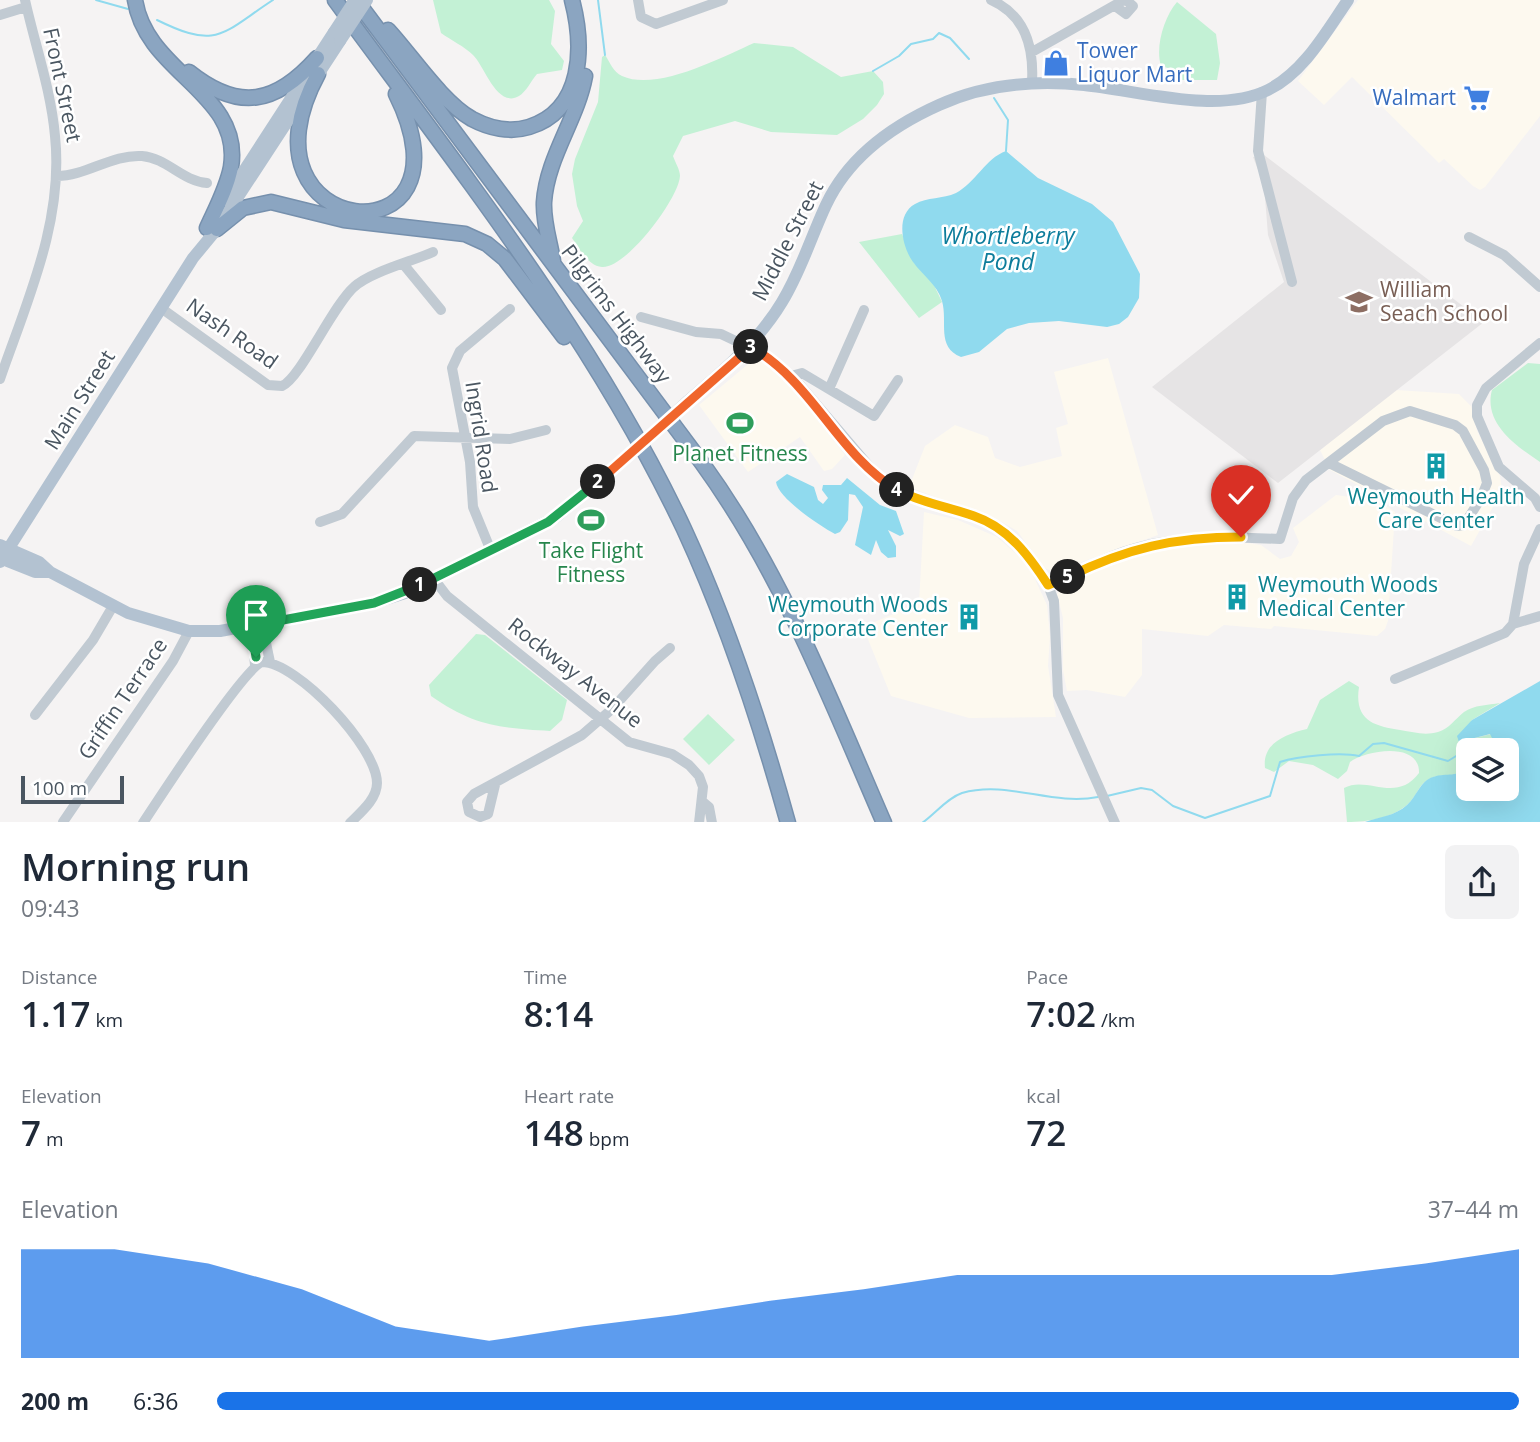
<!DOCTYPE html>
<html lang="en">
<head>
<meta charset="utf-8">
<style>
	:root { --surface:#fff; --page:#f2f2f3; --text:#1f2937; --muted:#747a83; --accent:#1a73e8 }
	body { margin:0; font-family:"Open Sans",sans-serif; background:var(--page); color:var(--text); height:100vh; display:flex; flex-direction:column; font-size:26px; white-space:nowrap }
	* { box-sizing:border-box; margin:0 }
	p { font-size:23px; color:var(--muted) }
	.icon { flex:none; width:38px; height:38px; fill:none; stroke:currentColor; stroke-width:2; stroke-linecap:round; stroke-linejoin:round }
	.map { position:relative; height:822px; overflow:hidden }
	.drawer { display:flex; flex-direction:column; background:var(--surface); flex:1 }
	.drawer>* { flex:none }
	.tools { position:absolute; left:1456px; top:738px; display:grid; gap:14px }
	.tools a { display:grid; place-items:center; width:63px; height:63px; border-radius:10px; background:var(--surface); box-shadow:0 7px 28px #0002; font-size:35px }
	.scale { position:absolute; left:21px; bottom:18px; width:103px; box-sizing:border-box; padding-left:7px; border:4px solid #4a5661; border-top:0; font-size:19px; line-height:24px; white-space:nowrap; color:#4a5661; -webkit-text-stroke:5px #fff; paint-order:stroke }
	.pin { position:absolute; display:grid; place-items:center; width:60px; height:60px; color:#fff; margin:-72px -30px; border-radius:50% 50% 50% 0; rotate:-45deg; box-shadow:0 0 7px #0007 }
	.pin .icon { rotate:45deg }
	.km { position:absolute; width:35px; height:35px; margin:-18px; border-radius:50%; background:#222; color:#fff; font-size:19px; line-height:35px; text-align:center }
	.round { display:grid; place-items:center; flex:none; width:74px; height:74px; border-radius:10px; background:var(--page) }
	.headline { display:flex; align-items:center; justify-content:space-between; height:119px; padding:0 21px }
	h1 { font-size:38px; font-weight:600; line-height:52px }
	.metrics { display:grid; grid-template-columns:repeat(3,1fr); gap:10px; height:119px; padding:7px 21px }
	.metrics div { display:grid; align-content:center }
	.metrics b { font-size:35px; font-weight:600 }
	.metrics small { font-size:19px; font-weight:400 }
	.metrics p { font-size:19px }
	.chart { height:196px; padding:14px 21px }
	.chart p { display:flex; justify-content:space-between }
	.chart svg { width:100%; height:126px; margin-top:7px; fill:var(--accent); opacity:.7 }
	ul { padding:0 21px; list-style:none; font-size:23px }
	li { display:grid; grid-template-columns:112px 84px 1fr; align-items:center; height:52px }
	li i { height:18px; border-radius:9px; background:var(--accent) }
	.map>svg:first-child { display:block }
	.commercial { fill:#fdf9ef }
	.education { fill:#e6e4e5 }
	.green { fill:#c3f1d5 }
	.water { fill:#90daee }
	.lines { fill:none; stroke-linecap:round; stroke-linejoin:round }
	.stream { stroke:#90daee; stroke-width:2 }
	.highway-casing { stroke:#7690ad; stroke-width:17 }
	.minor { stroke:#c1cad2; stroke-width:10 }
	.major { stroke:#b3c2d1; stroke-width:12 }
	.highway { stroke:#8ba5c1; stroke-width:14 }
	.major-bridge { stroke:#b3c2d1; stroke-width:12 }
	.split-1-casing { stroke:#fff; stroke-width:14 }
	.split-2-casing { stroke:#fff; stroke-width:14 }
	.split-3-casing { stroke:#fff; stroke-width:14 }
	.split-4-casing { stroke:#fff; stroke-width:14 }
	.split-5-casing { stroke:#fff; stroke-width:14 }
	.split-6-casing { stroke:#fff; stroke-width:14 }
	.split-1 { stroke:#22a559; stroke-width:9 }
	.split-2 { stroke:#22a559; stroke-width:9 }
	.split-3 { stroke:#f0652b; stroke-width:9 }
	.split-4 { stroke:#f0652b; stroke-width:9 }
	.split-5 { stroke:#f5b400; stroke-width:9 }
	.split-6 { stroke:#f5b400; stroke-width:9 }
	.labels { text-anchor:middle; stroke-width:5; stroke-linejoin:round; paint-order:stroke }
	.shop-label { font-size:21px; fill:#366cbe; stroke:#fff; text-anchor:start }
	.street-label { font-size:21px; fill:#4a5661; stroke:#fff }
	.education-label { font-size:21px; fill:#785e54; stroke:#fff; text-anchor:start }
	.leisure-label { font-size:21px; fill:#27864d; stroke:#fff }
	.culture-label { font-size:21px; fill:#0d838f; stroke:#fff }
	.water-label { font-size:23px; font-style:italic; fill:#0c7c9b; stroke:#fff }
</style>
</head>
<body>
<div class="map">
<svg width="1540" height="823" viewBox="0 0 1540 823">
	<rect width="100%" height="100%" fill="#f5f3f3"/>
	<!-- commercial -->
	<path class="commercial" d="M1358,0H1540V116L1485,187L1480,190L1473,186L1444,159L1439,163L1352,77L1324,105L1298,81Z
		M1108,358L1158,535L1053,572L1045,568L1017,531L1002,522L909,487L925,446L955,425L988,437L995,458L1020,467L1062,456L1056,428L1068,424L1054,372Z
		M753,360L761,361L792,388L845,455L832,469L824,471L800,437L748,472L699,405Z
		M1396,390L1459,394L1471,406L1477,431L1500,476L1502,491L1471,546L1330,470L1320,450Z
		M1336,495L1379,501L1395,512L1388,621L1385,629L1377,636L1274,626L1271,629L1224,625L1208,636L1142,629V675L1125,697L1087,690L1067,691L1063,670V618L1057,594L1062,587L1135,554L1171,547L1247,543L1261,545L1280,559L1291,556L1299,542L1293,528Z
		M924,512L958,520L997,537L1023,560L1033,575L1047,605L1050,637L1048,666L1056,717L969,718L891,696L863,627L919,603Z"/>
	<!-- education -->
	<path class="education" d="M1264,155L1484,322L1278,483L1152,387L1284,282L1268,235L1264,185L1253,157Z"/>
	<!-- green -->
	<path class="green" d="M433,0H549L555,11L551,44L564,61L562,70L537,74C531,81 526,92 519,96C497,109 484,65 473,55C465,47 451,40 441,33Z
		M1177,2L1216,34L1220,63L1217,80H1182L1175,70L1161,66C1155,47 1164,17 1177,2Z
		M754,43L793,47L841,77L873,71L883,82L884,94L877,105L863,119L837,135L771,132L735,121L683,136L673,156C675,162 680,170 680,176C679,198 626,269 602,267C588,266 579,248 572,238L583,221L577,206L572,174L575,159L598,102L602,57L605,55C610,62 613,72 622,76C657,92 722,57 754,43Z
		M902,234L914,263L933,283L942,302L919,318L859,242Z
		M1528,363L1540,364V462C1516,446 1483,423 1492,390Z
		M476,634L485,635L567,700L562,720L550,731C499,728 474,726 431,696L429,685Z
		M1349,681L1359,687C1354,720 1373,726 1400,730C1414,732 1424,736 1438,732C1449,729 1455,719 1464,712C1474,705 1488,705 1500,703L1472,720L1459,742L1491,734L1495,744L1493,751H1468C1468,789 1445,767 1426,781C1419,786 1416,796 1409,803C1394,818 1368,822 1347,822L1344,788C1367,775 1396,804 1419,773C1420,741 1366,750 1350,762L1347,771L1338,779L1313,765L1289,761L1274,772L1265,768C1262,743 1286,734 1307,729L1320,700Z
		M708,714L735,740L709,765L683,739Z"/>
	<!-- water -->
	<path class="water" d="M1006,151L1038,178L1092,204L1113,222L1140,274L1139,298L1128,317L1119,324L1107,327L1059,321L1029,323L1007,329L979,352L961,357C936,347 948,322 942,301C937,284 923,276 913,262C902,247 895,215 915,204C927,197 943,199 956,193C975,183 986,158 1006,151Z
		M787,474L814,487L818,500L823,504L828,498L822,490L823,485H841L847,478L880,505L896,511L904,534L900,536L888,530L896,546V557L888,558L881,552L876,540L871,555L855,545L863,507L855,495L849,494L848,520L840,532L835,534C820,526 778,498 776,482Z
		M1540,681V822H1365C1379,817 1395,816 1407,805C1417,796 1420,781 1433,777C1447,772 1458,779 1468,765V789H1507V751H1493L1495,744L1490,734L1459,742L1457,736L1472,720Z"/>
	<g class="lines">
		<!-- stream -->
		<path class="stream" d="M96,0L128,9
			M598,0L605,55
			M157,20C218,50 221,34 273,0
			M873,71L899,56L911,44L933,39L939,33L950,38L969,59
			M994,98L1008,120L1006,151
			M1107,796L1141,788L1152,790L1173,806L1205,818L1270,796L1280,762C1298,756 1341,752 1359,756L1373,744L1384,743L1448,761L1461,753L1459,743
			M922,823C935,814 947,798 962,793C1008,780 1051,806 1098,797"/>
		<!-- highway casing -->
		<g class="highway-casing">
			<path id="highway" d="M135,0C146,73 243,93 231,167C227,188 216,208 207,228
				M335,0C459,169 594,338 684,529C728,624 760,722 788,823
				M356,0L702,463C782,573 830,699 884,823
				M388,30C412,56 442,102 472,119C489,128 510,133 529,127C584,110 584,46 572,0
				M189,72C239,112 276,104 317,58
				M318,74C227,241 482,266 396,94
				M217,229L243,208L271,202L344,220L465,234L487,244L505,259L564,337
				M553,261C550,242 543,222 544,202C547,157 577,120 585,76"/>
		</g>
		<!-- minor -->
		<path class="minor" d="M638,0L641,17L656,24L723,0
			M991,0C1025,15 1034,46 1032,82
			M1115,6L1126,14L1133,6L1126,0
			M0,15L26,7
			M1032,52L1124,0
			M1262,92L1258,151L1292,282
			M57,176C86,176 112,154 142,156C167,158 182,181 207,183
			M1469,237L1504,255L1540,287
			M404,265L441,310
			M161,308L268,385L282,386C300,379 333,305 354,287C370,272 413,261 433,252
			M641,317L696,332L721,334L763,354L800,385L880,479L911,497L976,516L998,528L1020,546L1048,585L1054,601L1058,695L1115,823
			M1540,343L1486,388L1477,405V416L1499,467L1535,498L1540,507
			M791,376L802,373L874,416L898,380
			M0,379C27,301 64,221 55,136C51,90 35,45 25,0
			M829,389L864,310
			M320,522L342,514L414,436L510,439L546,430
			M491,551L473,507L470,462L452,368L460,351L510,309
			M434,579L447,596L629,742L672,754L689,765L699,776L703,787L699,823
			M1048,585C1078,573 1107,555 1139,547C1184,535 1234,537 1280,539L1293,498L1306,480L1383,421L1410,411L1455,425L1463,431L1484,470L1487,483L1481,498L1464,525L1457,526L1329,463
			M262,624L270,662
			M1513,624L1524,564L1540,529
			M251,626L255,665
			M1395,679L1505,633L1513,624L1540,616
			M35,715L93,640L113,606
			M495,785L488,814L480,817L469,812L467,802L474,794L582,735L612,709L655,661L670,648
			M703,802L709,807L712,823
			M63,822L173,661L189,631
			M143,823C160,797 243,670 262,662C297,662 377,747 377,783C377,799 361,812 350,823"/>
		<!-- major -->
		<path class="major" d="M225,200L334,32
			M688,401C723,371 758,342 782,302C801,271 811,237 826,205C848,158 892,126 939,105C985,84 1034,80 1084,85C1137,90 1218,115 1268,90C1304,72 1326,32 1348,0
			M0,545L39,562L50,572L128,613L189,631H220L374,603L405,593L556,517L620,463
			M0,558L35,572H50
			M0,562L193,258L217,229L340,41"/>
		<!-- highway -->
		<use href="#highway" class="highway"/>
		<!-- major-bridge -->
		<path class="major-bridge" d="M334,32L355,0
			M340,41L367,0
			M620,463L688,401"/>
	</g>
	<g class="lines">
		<!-- split-1 casing -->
		<g class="split-1-casing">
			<path id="split-1" d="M256,657L251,626L374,603L420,585"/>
		</g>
		<!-- split-2 casing -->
		<g class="split-2-casing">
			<path id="split-2" d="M420,585L548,522L598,482"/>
		</g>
		<!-- split-3 casing -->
		<g class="split-3-casing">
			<path id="split-3" d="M598,482L751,347"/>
		</g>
		<!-- split-4 casing -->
		<g class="split-4-casing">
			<path id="split-4" d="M751,347C813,382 838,455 897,490"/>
		</g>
		<!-- split-5 casing -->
		<g class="split-5-casing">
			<path id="split-5" d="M897,490C922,503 949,507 974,516C1009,528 1029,556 1048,585L1068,577"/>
		</g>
		<!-- split-6 casing -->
		<g class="split-6-casing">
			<path id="split-6" d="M1068,577C1127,548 1175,537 1241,537"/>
		</g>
		<!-- split-1 -->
		<use href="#split-1" class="split-1"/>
		<!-- split-2 -->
		<use href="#split-2" class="split-2"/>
		<!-- split-3 -->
		<use href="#split-3" class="split-3"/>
		<!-- split-4 -->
		<use href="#split-4" class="split-4"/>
		<!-- split-5 -->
		<use href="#split-5" class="split-5"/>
		<!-- split-6 -->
		<use href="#split-6" class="split-6"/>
	</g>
	<!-- icons -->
	<defs>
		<g id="shop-bare" transform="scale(2.1)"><path d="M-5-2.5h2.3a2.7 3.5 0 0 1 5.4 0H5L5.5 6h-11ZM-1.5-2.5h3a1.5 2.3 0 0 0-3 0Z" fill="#3f7fe0" stroke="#fff" stroke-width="2.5" paint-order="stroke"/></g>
		<g id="supermarket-bare" transform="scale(2.1)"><path d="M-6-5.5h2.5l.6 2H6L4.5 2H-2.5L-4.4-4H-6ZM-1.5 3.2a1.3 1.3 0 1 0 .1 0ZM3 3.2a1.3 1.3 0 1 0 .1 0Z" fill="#3f7fe0" stroke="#fff" stroke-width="2.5" paint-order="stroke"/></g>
		<g id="school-bare" transform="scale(2.1)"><path d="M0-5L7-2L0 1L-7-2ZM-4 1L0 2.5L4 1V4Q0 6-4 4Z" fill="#8d6e63" stroke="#fff" stroke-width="2.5" paint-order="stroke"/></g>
		<g id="stadium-bare" transform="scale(2.1)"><path d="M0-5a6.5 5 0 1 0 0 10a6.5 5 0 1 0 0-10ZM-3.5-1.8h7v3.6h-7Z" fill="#2e9e5b" stroke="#fff" stroke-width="2.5" paint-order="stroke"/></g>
		<g id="building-bare" transform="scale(2.1)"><path d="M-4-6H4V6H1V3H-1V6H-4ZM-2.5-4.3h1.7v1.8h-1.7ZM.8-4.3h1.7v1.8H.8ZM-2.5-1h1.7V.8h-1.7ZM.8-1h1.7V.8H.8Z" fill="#0f9aa8" stroke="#fff" stroke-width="2.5" paint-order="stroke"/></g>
	</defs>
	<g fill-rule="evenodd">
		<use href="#shop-bare" x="1056" y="63"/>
		<use href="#supermarket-bare" x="1477" y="98"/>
		<use href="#school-bare" x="1359" y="302"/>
		<use href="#stadium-bare" x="740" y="423"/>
		<use href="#building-bare" x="1436" y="466"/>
		<use href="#stadium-bare" x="591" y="520"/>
		<use href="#building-bare" x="1237" y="597"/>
		<use href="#building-bare" x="969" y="617"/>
	</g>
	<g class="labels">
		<!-- shop labels -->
		<g class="shop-label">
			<text x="1077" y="58">Tower<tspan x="1077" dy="24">Liquor Mart</tspan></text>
			<text x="1456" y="105" text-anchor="end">Walmart</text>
		</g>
		<!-- street labels -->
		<g class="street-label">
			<text transform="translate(62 85) rotate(78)" y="7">Front Street</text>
			<text transform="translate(788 241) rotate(-63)" y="7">Middle Street</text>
			<text transform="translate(616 314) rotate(53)" y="7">Pilgrims Highway</text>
			<text transform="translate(232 334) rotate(35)" y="7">Nash Road</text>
			<text transform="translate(80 400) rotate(-58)" y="7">Main Street</text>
			<text transform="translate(481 437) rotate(81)" y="7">Ingrid Road</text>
			<text transform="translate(575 673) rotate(38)" y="7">Rockway Avenue</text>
			<text transform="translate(123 699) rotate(-56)" y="7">Griffin Terrace</text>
		</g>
		<!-- education labels -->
		<g class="education-label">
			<text x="1380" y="297">William<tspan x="1380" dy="24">Seach School</tspan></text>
		</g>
		<!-- leisure labels -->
		<g class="leisure-label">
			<text x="740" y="461">Planet Fitness</text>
			<text x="591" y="558">Take Flight<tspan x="591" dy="24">Fitness</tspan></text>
		</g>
		<!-- culture labels -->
		<g class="culture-label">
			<text x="1436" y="504">Weymouth Health<tspan x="1436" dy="24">Care Center</tspan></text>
			<text x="1258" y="592" text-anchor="start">Weymouth Woods<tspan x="1258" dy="24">Medical Center</tspan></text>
			<text x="948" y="612" text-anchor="end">Weymouth Woods<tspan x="948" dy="24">Corporate Center</tspan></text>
		</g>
		<!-- water labels -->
		<g class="water-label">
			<text x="1008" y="244">Whortleberry<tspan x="1008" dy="26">Pond</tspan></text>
		</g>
	</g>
</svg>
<div class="tools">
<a><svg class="icon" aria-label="layers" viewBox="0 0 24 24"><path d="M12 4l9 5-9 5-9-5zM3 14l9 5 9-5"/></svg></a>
</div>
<div class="scale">100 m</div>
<div class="pin" style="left:256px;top:657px;background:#1e9e55"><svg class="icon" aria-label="arrive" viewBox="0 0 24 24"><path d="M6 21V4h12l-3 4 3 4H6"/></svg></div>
<div class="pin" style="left:1241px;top:537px;background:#d93025"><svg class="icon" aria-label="check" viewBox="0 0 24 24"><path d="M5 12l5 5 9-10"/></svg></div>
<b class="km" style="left:420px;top:585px">1</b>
<b class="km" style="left:598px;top:482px">2</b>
<b class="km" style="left:751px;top:347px">3</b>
<b class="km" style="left:897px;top:490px">4</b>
<b class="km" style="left:1068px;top:577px">5</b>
</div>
<section class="drawer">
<div class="headline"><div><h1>Morning run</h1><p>09:43</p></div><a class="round"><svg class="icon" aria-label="share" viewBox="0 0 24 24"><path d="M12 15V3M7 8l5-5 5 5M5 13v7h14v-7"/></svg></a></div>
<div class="metrics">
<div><p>Distance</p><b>1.17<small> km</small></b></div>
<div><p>Time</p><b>8:14</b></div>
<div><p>Pace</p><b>7:02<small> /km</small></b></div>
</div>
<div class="metrics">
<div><p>Elevation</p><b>7<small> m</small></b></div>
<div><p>Heart rate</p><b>148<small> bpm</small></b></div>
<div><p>kcal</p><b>72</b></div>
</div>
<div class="chart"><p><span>Elevation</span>37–44 m</p>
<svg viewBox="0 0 160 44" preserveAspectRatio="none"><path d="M0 44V6L10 6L20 11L30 20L40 33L50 38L60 33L70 29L80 24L90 20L100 15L110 15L120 15L130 15L140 15L150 11L160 6V44z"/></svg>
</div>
<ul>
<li><b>200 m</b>6:36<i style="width:100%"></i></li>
</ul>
</section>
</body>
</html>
